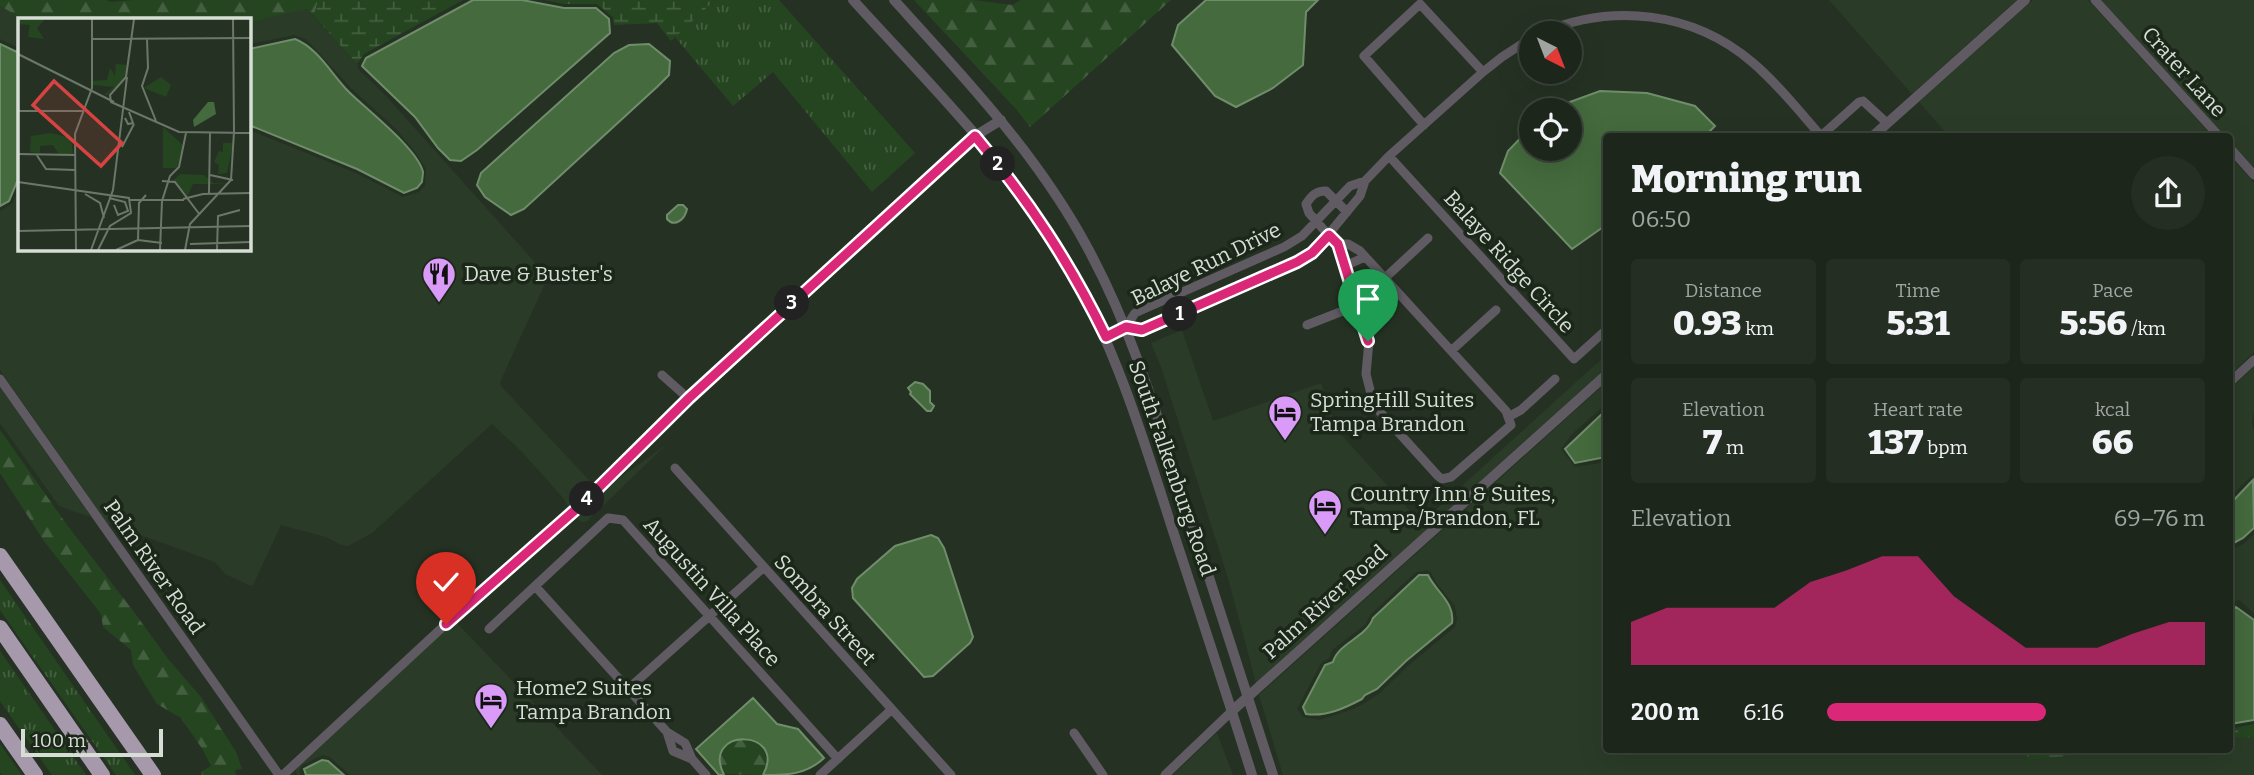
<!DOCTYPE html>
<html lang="en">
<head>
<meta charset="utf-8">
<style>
	:root { --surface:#1c261a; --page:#252e23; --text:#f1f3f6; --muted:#a0a5a2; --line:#3a4339; --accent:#db2777 }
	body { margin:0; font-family:Bitter,serif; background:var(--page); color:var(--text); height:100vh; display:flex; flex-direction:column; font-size:26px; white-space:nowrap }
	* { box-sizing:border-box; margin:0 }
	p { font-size:23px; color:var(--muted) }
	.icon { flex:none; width:38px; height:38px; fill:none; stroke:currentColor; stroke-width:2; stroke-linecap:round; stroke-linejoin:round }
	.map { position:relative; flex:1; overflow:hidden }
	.details { position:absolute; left:1603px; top:133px; width:630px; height:620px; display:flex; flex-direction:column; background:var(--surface); border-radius:7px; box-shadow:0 7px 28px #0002,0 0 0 2px var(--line) }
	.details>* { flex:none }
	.needle { width:46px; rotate:138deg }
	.controls { position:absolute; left:1519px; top:21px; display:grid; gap:14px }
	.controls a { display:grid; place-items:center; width:63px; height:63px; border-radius:50%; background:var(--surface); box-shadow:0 7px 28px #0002,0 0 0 2px var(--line); font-size:35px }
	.scale { position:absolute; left:21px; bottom:18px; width:142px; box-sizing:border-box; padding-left:7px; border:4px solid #d6ded5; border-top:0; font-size:19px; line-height:24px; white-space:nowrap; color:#d6ded5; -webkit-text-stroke:5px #1b2819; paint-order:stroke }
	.pin { position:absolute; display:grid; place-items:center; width:60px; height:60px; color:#fff; margin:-72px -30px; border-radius:50% 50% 50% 0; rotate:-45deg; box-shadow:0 0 7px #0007 }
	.pin .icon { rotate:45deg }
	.km { position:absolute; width:35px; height:35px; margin:-18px; border-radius:50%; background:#222; color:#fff; font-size:19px; line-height:35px; text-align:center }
	.round { display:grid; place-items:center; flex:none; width:74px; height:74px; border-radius:37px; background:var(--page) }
	.head { display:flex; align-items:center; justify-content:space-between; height:119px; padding:0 28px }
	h1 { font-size:38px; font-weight:800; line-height:52px }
	.metrics { display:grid; grid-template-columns:repeat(3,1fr); gap:10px; height:119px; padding:7px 28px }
	.metrics div { display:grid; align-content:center; border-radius:7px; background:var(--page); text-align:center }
	.metrics b { font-size:35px; font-weight:800 }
	.metrics small { font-size:19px; font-weight:400 }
	.metrics p { font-size:19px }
	.chart { height:196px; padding:14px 28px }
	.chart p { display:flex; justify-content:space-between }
	.chart svg { width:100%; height:126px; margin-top:7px; fill:var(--accent); opacity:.7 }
	ul { padding:0 28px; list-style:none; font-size:23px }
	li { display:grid; grid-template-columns:112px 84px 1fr; align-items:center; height:52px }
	li i { height:18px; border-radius:9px; background:var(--accent) }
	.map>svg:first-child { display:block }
	.built { fill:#2a3c28; fill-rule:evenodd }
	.grass { fill:url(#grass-tufts) }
	.forest { fill:url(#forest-firs) }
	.wetland { fill:url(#wetland-marsh) }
	.water { fill:#446a3d; stroke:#708d6b; stroke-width:2 }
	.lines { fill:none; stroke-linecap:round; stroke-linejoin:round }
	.minor { stroke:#605b63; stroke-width:9 }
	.tertiary { stroke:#605b63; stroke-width:10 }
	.motorway { stroke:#a699ac; stroke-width:16 }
	.route-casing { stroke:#fff; stroke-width:14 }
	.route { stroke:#db2777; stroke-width:9 }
	.labels { text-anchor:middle; stroke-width:7; stroke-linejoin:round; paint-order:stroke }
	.street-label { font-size:21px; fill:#d6ded5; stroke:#1b2819 }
	.poi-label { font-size:21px; fill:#d6ded5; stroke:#1b2819; text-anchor:start }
	.inset-road { fill:none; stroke:#6c776a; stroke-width:2 }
	.view { fill:#d64342; fill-opacity:0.15; stroke:#d64342; stroke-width:3.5 }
	.inset-edge { fill:none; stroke:#d6ded5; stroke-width:3.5 }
</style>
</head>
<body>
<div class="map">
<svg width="2254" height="775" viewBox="0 0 2254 775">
	<defs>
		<pattern id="grass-tufts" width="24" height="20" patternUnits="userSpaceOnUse" patternTransform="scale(1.75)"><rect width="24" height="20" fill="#254520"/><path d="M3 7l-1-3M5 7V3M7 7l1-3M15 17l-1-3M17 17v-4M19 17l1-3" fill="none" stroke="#445f40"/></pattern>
		<pattern id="forest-firs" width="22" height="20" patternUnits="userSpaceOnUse" patternTransform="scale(1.75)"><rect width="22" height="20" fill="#254520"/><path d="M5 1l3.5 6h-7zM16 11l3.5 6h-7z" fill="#445f40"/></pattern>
		<pattern id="wetland-marsh" width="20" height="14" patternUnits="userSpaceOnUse" patternTransform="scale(1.75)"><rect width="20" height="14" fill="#254520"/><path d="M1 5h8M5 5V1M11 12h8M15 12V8" fill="none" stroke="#445f40"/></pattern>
	</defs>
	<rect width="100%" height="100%" fill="#253223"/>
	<!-- built -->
	<path class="built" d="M1829,0H2017L1912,94Z
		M2033,0H2088L2212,136H1949L1919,102Z
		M2101,0H2254V168L2230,141V136H2225Z
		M0,6L23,19H19V48L0,39Z
		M307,9L357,64L358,69L385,95L548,277L500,382L501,386L600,492L666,445L587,521L582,522L574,517L564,499L542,474L520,450L492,424L372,533L348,546L341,545L326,537L281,525L253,585H249L225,574L215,562L107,523L0,370V211L12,204L19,189V248H248L249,130L356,173L403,197L419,192L425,186L426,169L416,153L396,129L352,89L306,39L294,35L249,44V22Z
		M2230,156L2254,183V352L2230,375Z
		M1182,330L1213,421L1321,383L1337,430L1421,523L1606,355V368L1256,683L1228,578L1161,367L1151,343Z
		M2254,367V411L2252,423L2254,431V476L2250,477L2230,497V479L2234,468L2230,459V389Z
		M1606,383V404L1572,434L1561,449L1575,467L1606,462V749H2023L2029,760L2134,749H2230V739L2254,737V775H1283L1259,695ZM1427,570L1431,572L1436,582L1455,606L1457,619L1455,627L1409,665L1380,693L1365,703L1351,710L1319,720L1303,717L1297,709L1321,663L1329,658L1332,650L1366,624L1370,615L1416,572Z
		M0,387L91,517L59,506L0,423Z
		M2254,534V613L2239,600L2230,602V551L2246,542Z
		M455,621L602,775H350L330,757L323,755L302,765L299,771L301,775H297L296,770L298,765Z
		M1217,733L1233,775H1173Z"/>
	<!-- grass -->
	<path class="grass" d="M715,0H779L915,153L872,192L773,72L733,106L675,37Z
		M0,580L135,775H116L0,610Z
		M0,651L86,775H52L0,701Z
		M0,744L22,775H2L0,772Z"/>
	<!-- forest -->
	<path class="forest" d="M0,0H106L111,2L134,0H318L314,16L307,9L249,22L248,19H23L0,6Z
		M914,0H973L1012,5L1021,0H1171L1030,127L1016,109Z
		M0,430L67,525L134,612L168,659L201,697L236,752L242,769L235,770L236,775H202L201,772L211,766L203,750L181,718L157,704L133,665L131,650L103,627L101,614L44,541L0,473Z
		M741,738C762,738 772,757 763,775L723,774C716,757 723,743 741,738Z"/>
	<!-- wetland -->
	<path class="wetland" d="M318,0H463L364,54L357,64L314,16Z
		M545,0H715L671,41L657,23L614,25L613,17L597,4H564Z
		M2254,724V737L2230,739V729Z
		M2023,749H2134L2029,760Z"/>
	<!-- water -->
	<path class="water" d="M473,0H522L564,8H596L609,19L610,33L477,150L461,161L450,160L438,148L415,117L362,66L366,58Z
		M1206,0H1318L1306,12L1303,65L1273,88L1236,107L1215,96L1172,45L1178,25Z
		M295,39C318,48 332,75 349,92C366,109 418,149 423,172C423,175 422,179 422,182L417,188L404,193L357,169L249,125V49Z
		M0,44L19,53V177L9,201L0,206Z
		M649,44L670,61L669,75L658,86L524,209L511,215L485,197L477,185L481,173L614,53L629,45Z
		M1600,91L1647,93L1695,106L1715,126L1705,136H1606V225L1572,249L1500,173L1508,151L1531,127V149H1570V110H1548Z
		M678,205H683L687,209C685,219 675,228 667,219V215Z
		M915,382L923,384L930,391V402L934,406L931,411H927L910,394L911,392L908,388Z
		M1606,410V457L1575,463L1565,449Z
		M2253,480L2254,528L2243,538L2230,545V504Z
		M931,535L938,538L944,548L973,637L970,643L933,676L924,677L853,598L852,588L857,579L895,546Z
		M1419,575H1428C1436,592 1455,602 1452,623L1406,661L1377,689L1365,695L1362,699C1345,708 1326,717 1306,714L1303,707L1325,665L1333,662C1338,643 1366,638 1373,618Z
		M2236,607L2254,620V720L2230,724V611Z
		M753,698L777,724L798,729L824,758C806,775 787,775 763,775C788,728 700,727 724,775H719L696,749Z
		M322,760L328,761L344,775H306L304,769Z"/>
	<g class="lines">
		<!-- minor -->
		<path class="minor" d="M2095,0L2219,136
			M1541,33C1612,3 1692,11 1752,62C1777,83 1799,111 1821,136
			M1424,125L1364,56L1420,4L1483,72
			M1821,136L1859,102L1863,101L1887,123
			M2230,148L2254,175
			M1389,156L1574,359L1606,330
			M1365,181L1350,186L1302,236L1284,247L1135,313L1126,327L1142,330L1297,262L1318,247L1360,196L1365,181L1389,156L1483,72L1502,57L1531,38
			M1332,239L1309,213L1306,204C1312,195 1316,191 1326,191L1347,212
			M1338,244H1348L1360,251L1506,411L1511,425L1451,477L1442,479L1438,476L1380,412L1371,394L1366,374L1369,341Z
			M1345,266L1365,257
			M1385,278L1428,238
			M1307,325L1358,305
			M1451,351L1496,310
			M662,375L689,399
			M0,379L279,775
			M2230,382L2254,360
			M1508,417L1521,410L1555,379
			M675,468L951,775
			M535,586L667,732
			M489,629L608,518L623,520L838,759
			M628,689L764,567
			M1074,733L1103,775
			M692,759L673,751L667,732L685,743L692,759L706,775
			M283,775L446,624L583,503L689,399L975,136
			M820,775L891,710
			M1165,775L1232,711"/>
		<!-- tertiary -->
		<path class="tertiary" d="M853,0C928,83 1012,164 1067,262C1115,346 1143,437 1172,528C1199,610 1226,692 1252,775
			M894,0C964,77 1036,153 1086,245C1130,325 1156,411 1183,497C1213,590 1243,682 1273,775
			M975,136L1001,120
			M1873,136L2025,0
			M1232,711L1606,375"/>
		<!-- motorway -->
		<path class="motorway" d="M0,556L153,775
			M0,628L102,775
			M0,725L35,775"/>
	</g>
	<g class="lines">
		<!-- route casing -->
		<g class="route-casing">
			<path id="route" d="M446,624L583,503L689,398L975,136C1029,201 1069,261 1106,337L1126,327L1142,330L1297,262L1312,253L1329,235L1338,244L1368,341"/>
		</g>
		<!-- route -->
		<use href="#route" class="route"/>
	</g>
	<!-- icons -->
	<defs>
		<g id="restaurant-pin" transform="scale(1.75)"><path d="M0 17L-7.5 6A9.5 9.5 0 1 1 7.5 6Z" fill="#da9af7" stroke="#1b2819"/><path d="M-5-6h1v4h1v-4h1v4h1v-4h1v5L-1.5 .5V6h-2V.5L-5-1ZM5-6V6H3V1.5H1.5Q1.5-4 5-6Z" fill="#111"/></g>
		<g id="hotel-pin" transform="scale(1.75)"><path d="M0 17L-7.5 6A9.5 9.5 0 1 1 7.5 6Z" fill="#da9af7" stroke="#1b2819"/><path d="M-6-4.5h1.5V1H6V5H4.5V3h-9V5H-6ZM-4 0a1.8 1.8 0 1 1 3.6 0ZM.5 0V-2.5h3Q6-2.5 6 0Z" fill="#111"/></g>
	</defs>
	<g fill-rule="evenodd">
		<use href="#restaurant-pin" x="439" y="274"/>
		<use href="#hotel-pin" x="1285" y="412"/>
		<use href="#hotel-pin" x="1325" y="506"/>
		<use href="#hotel-pin" x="491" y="700"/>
	</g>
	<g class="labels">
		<!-- street labels -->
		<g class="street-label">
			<text transform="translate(2184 72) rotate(48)" y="7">Crater Lane</text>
			<text transform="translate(1509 262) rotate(48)" y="7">Balaye Ridge Circle</text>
			<text transform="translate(1206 264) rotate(-26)" y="7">Balaye Run Drive</text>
			<text transform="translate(1172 468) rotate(71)" y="7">South Falkenburg Road</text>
			<text transform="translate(154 567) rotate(55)" y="7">Palm River Road</text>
			<text transform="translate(712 592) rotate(48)" y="7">Augustin Villa Place</text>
			<text transform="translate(1325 602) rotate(-42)" y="7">Palm River Road</text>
			<text transform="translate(825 610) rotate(48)" y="7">Sombra Street</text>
		</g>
		<!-- poi labels -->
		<g class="poi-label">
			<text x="464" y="281">Dave &amp; Buster's</text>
			<text x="1310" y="407">SpringHill Suites<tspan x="1310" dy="24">Tampa Brandon</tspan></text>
			<text x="1350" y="501">Country Inn &amp; Suites,<tspan x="1350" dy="24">Tampa/Brandon, FL</tspan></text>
			<text x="516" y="695">Home2 Suites<tspan x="516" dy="24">Tampa Brandon</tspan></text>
		</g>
	</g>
	<!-- overview -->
	<g transform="translate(18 18)">
		<rect width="233" height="233" fill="#253223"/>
		<path d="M98,46L109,47L106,62L89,77H86L96,69L75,67V63L89,62L92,50L97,58Z" fill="#254520"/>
		<path d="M0,1H27L19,10L26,21L10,19L12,7L0,6ZM143,59L153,67L148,79L126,70ZM33,115L53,120L55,137L42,138L35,127L22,128V135L12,134L13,118ZM205,125H215L209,155L200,156L201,147L196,144L201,133L205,134ZM163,156L186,157L195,165L211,166H175L169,179L154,163Z" fill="#254520"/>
		<path d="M145,109L165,127L159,150H145Z" fill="#254520"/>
		<path d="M190,84H196L198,96L176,109L175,102Z" fill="#446a3d"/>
		<path class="inset-road" d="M116,1L108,59L92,77L93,84L161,114L233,115M215,1L216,114M74,21L233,20M129,21L130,50L124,68L138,103M0,36L96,84M0,93H65M107,100L110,106L115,105L111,94M104,129L116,106M0,136L57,137M18,136L28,151L57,152M192,157L215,162M144,163L157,164L182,197M0,164L111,180L113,195L92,208L80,232M191,175L192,115M67,176L82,185L86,200M91,180L107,184L110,193L100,197L96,187M165,181L185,176L233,175M111,182H166M0,213L233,208M120,222L144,225M172,226L233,224M58,232L57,116L74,70V1M73,232L95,172L109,59M98,232L120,222L121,185L128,177M142,232L144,183L152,158L161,149L168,115M167,232L172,206L213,162L216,114M199,232L200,198L222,192"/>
		<path class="view" d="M36,63L104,125L83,148L15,87Z"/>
		<rect width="233" height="233" class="inset-edge"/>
	</g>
</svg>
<div class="controls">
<a><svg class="needle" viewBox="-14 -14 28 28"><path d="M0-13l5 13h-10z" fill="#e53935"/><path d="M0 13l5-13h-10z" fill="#a0a5a2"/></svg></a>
<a><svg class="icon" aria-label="locate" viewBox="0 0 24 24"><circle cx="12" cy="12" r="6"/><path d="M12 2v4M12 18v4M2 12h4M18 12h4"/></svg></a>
</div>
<div class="scale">100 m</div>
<div class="pin" style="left:1368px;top:341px;background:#1e9e55"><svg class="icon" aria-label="arrive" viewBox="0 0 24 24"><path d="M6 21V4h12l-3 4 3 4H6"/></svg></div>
<div class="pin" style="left:446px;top:624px;background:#d93025"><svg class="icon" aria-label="check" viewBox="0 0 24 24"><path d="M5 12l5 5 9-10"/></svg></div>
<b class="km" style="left:1180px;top:314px">1</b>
<b class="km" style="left:998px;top:164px">2</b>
<b class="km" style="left:792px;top:303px">3</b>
<b class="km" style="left:587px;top:499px">4</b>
<section class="details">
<div class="head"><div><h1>Morning run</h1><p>06:50</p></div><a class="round"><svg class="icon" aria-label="share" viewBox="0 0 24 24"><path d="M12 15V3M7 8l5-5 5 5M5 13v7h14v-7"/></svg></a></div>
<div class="metrics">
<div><p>Distance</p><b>0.93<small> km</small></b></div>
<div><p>Time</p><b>5:31</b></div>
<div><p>Pace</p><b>5:56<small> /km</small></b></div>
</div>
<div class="metrics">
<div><p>Elevation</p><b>7<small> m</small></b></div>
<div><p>Heart rate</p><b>137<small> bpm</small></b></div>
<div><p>kcal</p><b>66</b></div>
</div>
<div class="chart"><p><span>Elevation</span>69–76 m</p>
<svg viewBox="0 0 160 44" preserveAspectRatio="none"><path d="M0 44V29L10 24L20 24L30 24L40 24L50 15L60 11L70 6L80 6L90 20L100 29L110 38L120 38L130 38L140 33L150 29L160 29V44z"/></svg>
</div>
<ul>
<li><b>200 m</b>6:16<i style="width:58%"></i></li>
</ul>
</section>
</div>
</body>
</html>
